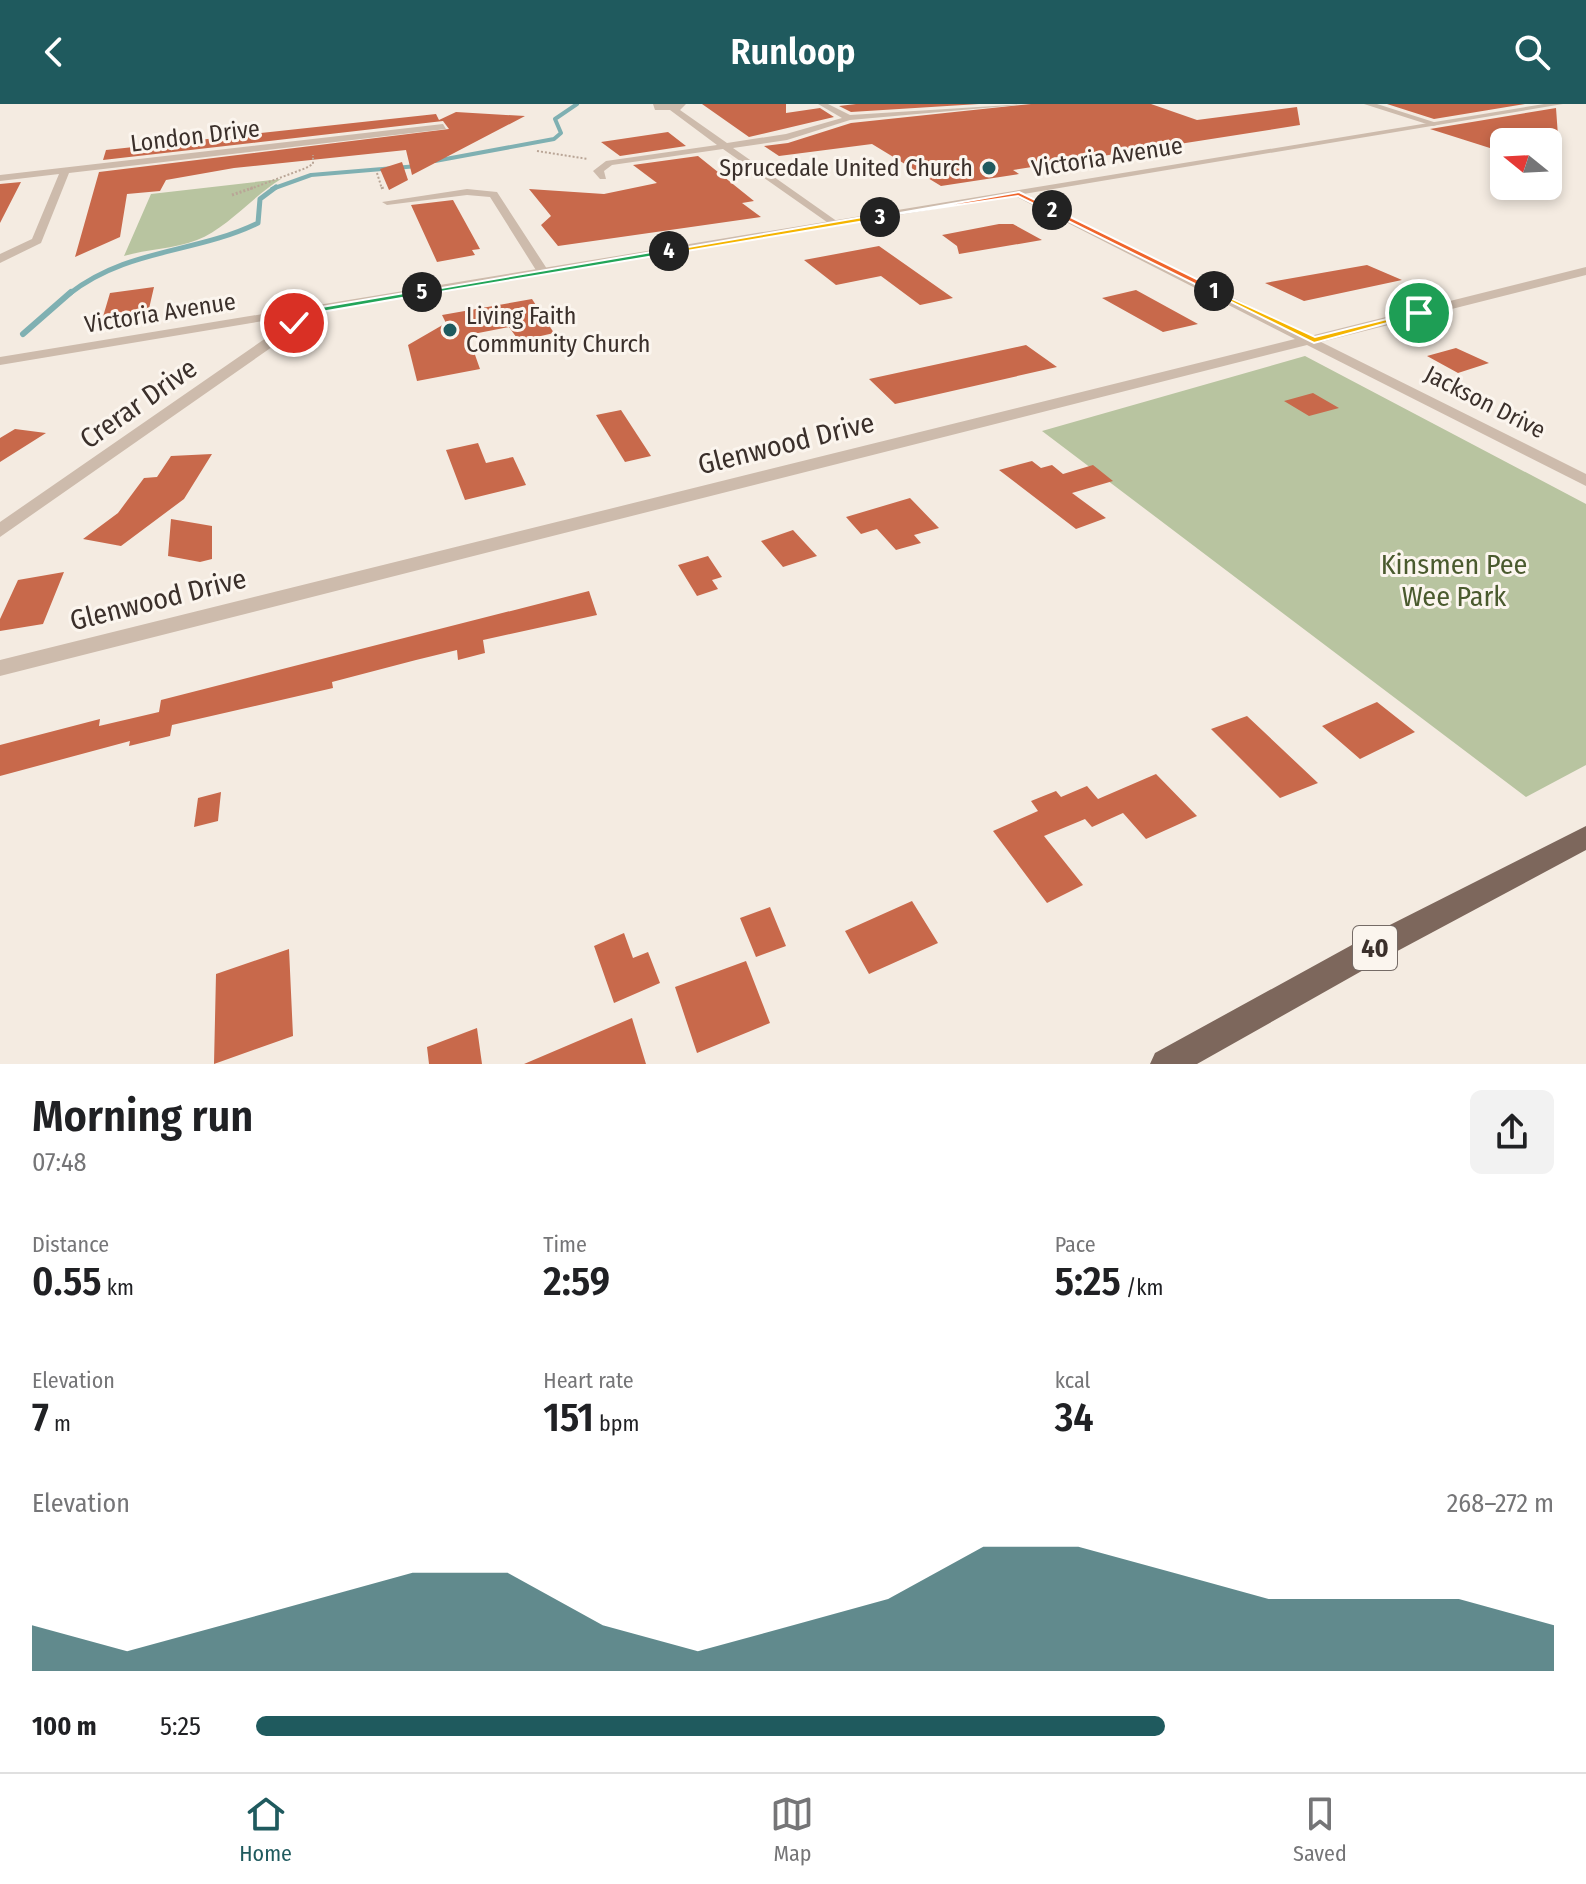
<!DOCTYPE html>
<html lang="en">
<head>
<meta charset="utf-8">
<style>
	:root { --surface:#fff; --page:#f2f2f2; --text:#202124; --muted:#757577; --line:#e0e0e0; --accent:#1f5a5e }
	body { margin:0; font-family:"Fira Sans Condensed",sans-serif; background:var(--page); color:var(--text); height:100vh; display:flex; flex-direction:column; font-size:30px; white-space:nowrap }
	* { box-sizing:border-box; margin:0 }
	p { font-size:26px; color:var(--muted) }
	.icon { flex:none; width:44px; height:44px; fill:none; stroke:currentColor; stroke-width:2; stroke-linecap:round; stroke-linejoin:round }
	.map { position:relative; height:960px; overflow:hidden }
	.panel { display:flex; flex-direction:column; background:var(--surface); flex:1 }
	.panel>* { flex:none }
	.needle { width:52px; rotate:288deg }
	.controls { position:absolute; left:1490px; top:24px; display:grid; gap:16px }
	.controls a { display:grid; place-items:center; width:72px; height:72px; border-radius:12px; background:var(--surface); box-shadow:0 4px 12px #0003; font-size:40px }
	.pin { position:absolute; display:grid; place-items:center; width:68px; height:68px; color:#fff; margin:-34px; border:4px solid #fff; border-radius:50%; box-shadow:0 2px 8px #0007 }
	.km { position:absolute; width:40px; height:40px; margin:-20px; border-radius:50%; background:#222; color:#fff; font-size:22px; line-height:40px; text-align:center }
	.round { display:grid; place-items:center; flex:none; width:84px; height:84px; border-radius:12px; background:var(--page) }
	.head { display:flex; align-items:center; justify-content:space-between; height:136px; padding:0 32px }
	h1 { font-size:44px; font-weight:600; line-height:60px }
	.metrics { display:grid; grid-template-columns:repeat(3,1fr); gap:12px; height:136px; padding:8px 32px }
	.metrics div { display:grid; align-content:center }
	.metrics b { font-size:40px; font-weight:600 }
	.metrics small { font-size:22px; font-weight:400 }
	.metrics p { font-size:22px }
	.chart { height:224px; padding:16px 32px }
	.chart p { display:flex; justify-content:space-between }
	.chart svg { width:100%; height:144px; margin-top:8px; fill:var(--accent); opacity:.7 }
	ul { padding:0 32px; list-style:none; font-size:26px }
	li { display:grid; grid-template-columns:128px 96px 1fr; align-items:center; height:60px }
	li i { height:20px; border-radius:10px; background:var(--accent) }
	header { display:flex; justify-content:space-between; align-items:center; height:104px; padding:0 32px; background:var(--accent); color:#fff; font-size:36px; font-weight:600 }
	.menu { display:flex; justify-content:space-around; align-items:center; height:112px; border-top:2px solid var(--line); background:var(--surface); font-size:22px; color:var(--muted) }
	.menu a { display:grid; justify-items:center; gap:4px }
	.menu .on { color:var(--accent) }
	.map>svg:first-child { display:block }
	.green { fill:#b8c4a0 }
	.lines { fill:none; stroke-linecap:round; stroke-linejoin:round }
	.stream-far2 { stroke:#7fb0b2; stroke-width:4 }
	.stream-far1 { stroke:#7fb0b2; stroke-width:5 }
	.stream { stroke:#7fb0b2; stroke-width:6 }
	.building { fill:#c8694b }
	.path-far1 { stroke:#b9a596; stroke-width:2; stroke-dasharray:2 2; stroke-linecap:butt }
	.path { stroke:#b9a596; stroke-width:3; stroke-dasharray:2 2; stroke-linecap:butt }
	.minor { fill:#cdbbac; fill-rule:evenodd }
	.tertiary { fill:#cdbbac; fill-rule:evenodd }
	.primary { fill:#7d675c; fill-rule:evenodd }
	.split-1 { fill:#f5b400; stroke:#fff; stroke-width:2 }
	.split-2 { fill:#f0652b; stroke:#fff; stroke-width:2 }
	.split-3 { fill:#f0652b; stroke:#fff; stroke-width:2 }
	.split-4 { fill:#f5b400; stroke:#fff; stroke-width:2 }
	.split-5 { fill:#22a559; stroke:#fff; stroke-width:2 }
	.split-6 { fill:#22a559; stroke:#fff; stroke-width:2 }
	.poi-dot { fill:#1f5a5e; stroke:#fbf5ee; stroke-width:3 }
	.labels { text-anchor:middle; stroke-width:6; stroke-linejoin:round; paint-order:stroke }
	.far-street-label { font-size:24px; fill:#3b302b; stroke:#fbf5ee }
	.far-poi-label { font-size:24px; fill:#3b302b; stroke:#fbf5ee; text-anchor:end }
	.shield { fill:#fbf5ee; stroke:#756b66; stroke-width:2 }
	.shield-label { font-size:26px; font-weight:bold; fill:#3b302b }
	.street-label { font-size:28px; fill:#3b302b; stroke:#fbf5ee }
	.park-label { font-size:28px; fill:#4a5a2e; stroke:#fbf5ee }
</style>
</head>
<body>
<header><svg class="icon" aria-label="back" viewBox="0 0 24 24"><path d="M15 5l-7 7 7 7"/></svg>Runloop<svg class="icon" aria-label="search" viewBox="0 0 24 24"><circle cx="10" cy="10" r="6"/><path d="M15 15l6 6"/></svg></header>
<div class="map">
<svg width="1586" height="960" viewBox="0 0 1586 960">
	<rect width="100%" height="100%" fill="#f4ebe1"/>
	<!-- green -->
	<path class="green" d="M281,75C252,93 226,125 197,136C174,145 147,145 124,152L151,90Z
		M1305,252L1586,400V661L1526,693L1042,327Z"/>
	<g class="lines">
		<!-- stream-far2 -->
		<path class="stream-far2" d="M435,57L554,35L561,29L555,15L577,0
			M272,85L311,71L418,62"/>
		<!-- stream-far1 -->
		<path class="stream-far1" d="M69,190C128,144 194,150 258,119L260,95L276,83"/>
		<!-- stream -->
		<path class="stream" d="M23,230L71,188"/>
	</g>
	<!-- building -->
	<path class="building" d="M702,0H786V9L820,4L834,13L749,33Z
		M856,0H979L851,8L839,2Z
		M1031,0H1151L1197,16L1297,3L1300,21L1013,66L1019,70L941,82L872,40L779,52L764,42L788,39L851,19Z
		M1387,0H1525L1434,15Z
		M1556,4L1558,32L1504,38V43L1493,45L1430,25Z
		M456,8L525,12L412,71L406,46L234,64L166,76L160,87L127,90L120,133L75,153L99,68L449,25L443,17L103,56L106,46L436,10L439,16Z
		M668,28L686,42L620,52L601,38Z
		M698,52L754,97L742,99L761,113L558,142L541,121L551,112L529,85L604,90L657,79L633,61Z
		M402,58L408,76L389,86L380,65Z
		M21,78L0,119V80Z
		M453,96L480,145L472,146L475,151L437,158L411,101Z
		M999,120H1013L1042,136L959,150L957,142L942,131Z
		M879,142L953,194L920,201L881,172L836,181L804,156Z
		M1367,161L1402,176L1304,197L1265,179Z
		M154,183L148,209L102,216L110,189Z
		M1136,186L1198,220L1163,228L1102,194Z
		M532,195L554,229L519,237L509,223L468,231L480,265L417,277L408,241L446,219L442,211Z
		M1026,241L1057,263L895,300L869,275Z
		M1456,244L1489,259L1458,269L1427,252Z
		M1313,289L1339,304L1309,312L1284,297Z
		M621,306L651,352L625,358L596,311Z
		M15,325L46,329L0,358V334Z
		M478,339L486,359L513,353L526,381L465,396L446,346Z
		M212,350L184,395L121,442L83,435L118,409L144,374L157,373L171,352Z
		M1032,357L1041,364L1052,361L1063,370L1093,361L1113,377L1072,389L1106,414L1076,425L999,366Z
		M910,394L939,424L914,431L921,439L896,446L877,425L861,430L846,413Z
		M171,415L212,422V455L200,458L168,452Z
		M793,426L817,452L783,463L761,437Z
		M708,452L722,473L712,476L718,485L697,492L678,461Z
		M64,468L43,520L0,527V515L18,476Z
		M589,487L597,511L483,536L485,549L458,556L457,546L416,556L332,578L333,584L172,621L170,632L129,642L130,637L0,672V641L100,615L99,622L159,608L161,596Z
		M1377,598L1415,628L1360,655L1322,622Z
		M1247,612L1318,679L1280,694L1211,625Z
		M1156,670L1197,712L1146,735L1123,709L1092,723L1085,715L1044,732L1083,781L1047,799L993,727L1038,707L1031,697L1056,687L1061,693L1087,682L1098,695Z
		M221,688L218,717L194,723L198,694Z
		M912,797L938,839L869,870L845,827Z
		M770,803L786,842L756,853L740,814Z
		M624,829L633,854L648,848L660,879L614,899L594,842Z
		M289,845L293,932L214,960L216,870Z
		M746,857L770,919L697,949L675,883Z
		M632,914L646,960H524Z
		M477,924L482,960H429L427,943Z"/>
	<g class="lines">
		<!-- path-far1 -->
		<path class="path-far1" d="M537,47L588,55
			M377,69L382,85
			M250,85L306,64L313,60V51"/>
		<!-- path -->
		<path class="path" d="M382,83L383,86
			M232,91L255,83"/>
		<!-- minor -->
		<path class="minor" d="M653,0H686L680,6L727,39L786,30L842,14L818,0H828L850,11L1028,0L850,16L787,36L733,44L838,118V122L834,123L723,45L612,61L604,67L606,75H600L593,67L606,57L717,41L670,6H655Z
			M1364,0H1377L1440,20L1433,22Z
			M443,20L446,25L69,69L41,139L0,159V150L32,135L59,70L0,77V71Z
			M467,85L497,88L549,168L547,171H539L490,93L467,91L387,101L382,98Z
			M1019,87L1310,232L1586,163V171L1321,238L1586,370V382L1307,241L0,572V556L1295,235L1015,92Z
			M296,206L308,209L292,229L0,433V418L282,223Z"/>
		<!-- tertiary -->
		<path class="tertiary" d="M1544,0H1563L0,261V253Z"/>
		<!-- primary -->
		<path class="primary" d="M1586,722V746L1390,851L1197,960H1150L1155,949L1370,831Z"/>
	</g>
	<!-- split-1 -->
	<path class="split-1" d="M1211,185L1315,233L1419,207L1424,209L1314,239L1211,188Z"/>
	<!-- split-2 -->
	<path class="split-2" d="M1052,104L1217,185L1218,187L1211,188L1050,108Z"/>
	<!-- split-3 -->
	<path class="split-3" d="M1019,88L1056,106L1050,108L1018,92L877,113Z"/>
	<!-- split-4 -->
	<path class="split-4" d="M880,110L883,114L669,150L665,147Z"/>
	<!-- split-5 -->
	<path class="split-5" d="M669,145L672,149L422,191L418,188Z"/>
	<!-- split-6 -->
	<path class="split-6" d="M422,186L425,190L304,211L297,221L289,219L298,207Z"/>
	<!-- markers -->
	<g class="poi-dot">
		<circle cx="989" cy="64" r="8"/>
		<circle cx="450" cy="226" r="8"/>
	</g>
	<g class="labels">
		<!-- far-street labels -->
		<g class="far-street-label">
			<text transform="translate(195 32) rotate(-7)" y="8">London Drive</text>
			<text transform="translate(1107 53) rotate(-9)" y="8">Victoria Avenue</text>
			<text transform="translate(160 209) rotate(-9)" y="8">Victoria Avenue</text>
			<text transform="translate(1485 298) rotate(27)" y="8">Jackson Drive</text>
		</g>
		<!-- far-poi labels -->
		<g class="far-poi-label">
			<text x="973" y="72">Sprucedale United Church</text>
			<text x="466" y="220" text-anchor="start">Living Faith<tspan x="466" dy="28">Community Church</tspan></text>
		</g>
		<!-- shield labels -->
		<rect class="shield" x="1353" y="822" width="44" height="44" rx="6"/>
		<g class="shield-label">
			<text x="1375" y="853">40</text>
		</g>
		<!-- street labels -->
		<g class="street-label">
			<text transform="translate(138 299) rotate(-35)" y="10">Crerar Drive</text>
			<text transform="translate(786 339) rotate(-14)" y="10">Glenwood Drive</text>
			<text transform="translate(158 495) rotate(-14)" y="10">Glenwood Drive</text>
		</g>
		<!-- park labels -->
		<g class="park-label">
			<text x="1454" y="470">Kinsmen Pee<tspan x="1454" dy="32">Wee Park</tspan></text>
		</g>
	</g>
</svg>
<div class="controls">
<a><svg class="needle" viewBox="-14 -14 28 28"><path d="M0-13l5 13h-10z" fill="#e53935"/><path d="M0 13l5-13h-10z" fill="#757577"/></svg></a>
</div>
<div class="pin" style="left:1419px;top:209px;background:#1e9e55"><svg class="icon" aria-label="arrive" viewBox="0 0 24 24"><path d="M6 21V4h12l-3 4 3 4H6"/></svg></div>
<div class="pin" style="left:294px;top:219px;background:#d93025"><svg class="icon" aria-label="check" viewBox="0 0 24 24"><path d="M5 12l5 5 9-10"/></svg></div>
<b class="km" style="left:1214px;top:187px">1</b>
<b class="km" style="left:1052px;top:106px">2</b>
<b class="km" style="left:880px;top:113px">3</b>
<b class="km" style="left:669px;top:147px">4</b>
<b class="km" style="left:422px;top:188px">5</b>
</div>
<section class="panel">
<div class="head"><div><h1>Morning run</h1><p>07:48</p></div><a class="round"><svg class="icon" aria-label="share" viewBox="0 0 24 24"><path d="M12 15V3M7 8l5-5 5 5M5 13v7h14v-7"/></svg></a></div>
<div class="metrics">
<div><p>Distance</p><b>0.55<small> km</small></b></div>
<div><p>Time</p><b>2:59</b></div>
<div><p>Pace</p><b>5:25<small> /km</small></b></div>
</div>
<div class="metrics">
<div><p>Elevation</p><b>7<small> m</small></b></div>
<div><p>Heart rate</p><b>151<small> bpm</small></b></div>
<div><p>kcal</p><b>34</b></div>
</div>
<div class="chart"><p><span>Elevation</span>268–272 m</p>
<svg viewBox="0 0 160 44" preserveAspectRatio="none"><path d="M0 44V30L10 38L20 30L30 22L40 14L50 14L60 30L70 38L80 30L90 22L100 6L110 6L120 14L130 22L140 22L150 22L160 30V44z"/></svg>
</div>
<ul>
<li><b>100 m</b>5:25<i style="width:70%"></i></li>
</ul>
</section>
<nav class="menu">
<a class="on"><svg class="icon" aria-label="home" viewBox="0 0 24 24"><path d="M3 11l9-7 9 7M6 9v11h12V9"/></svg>Home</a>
<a><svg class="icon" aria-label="map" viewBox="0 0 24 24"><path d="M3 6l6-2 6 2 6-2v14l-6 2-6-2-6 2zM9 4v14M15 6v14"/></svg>Map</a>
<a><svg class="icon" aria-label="saved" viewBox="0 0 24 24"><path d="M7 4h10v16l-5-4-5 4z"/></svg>Saved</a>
</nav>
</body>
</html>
